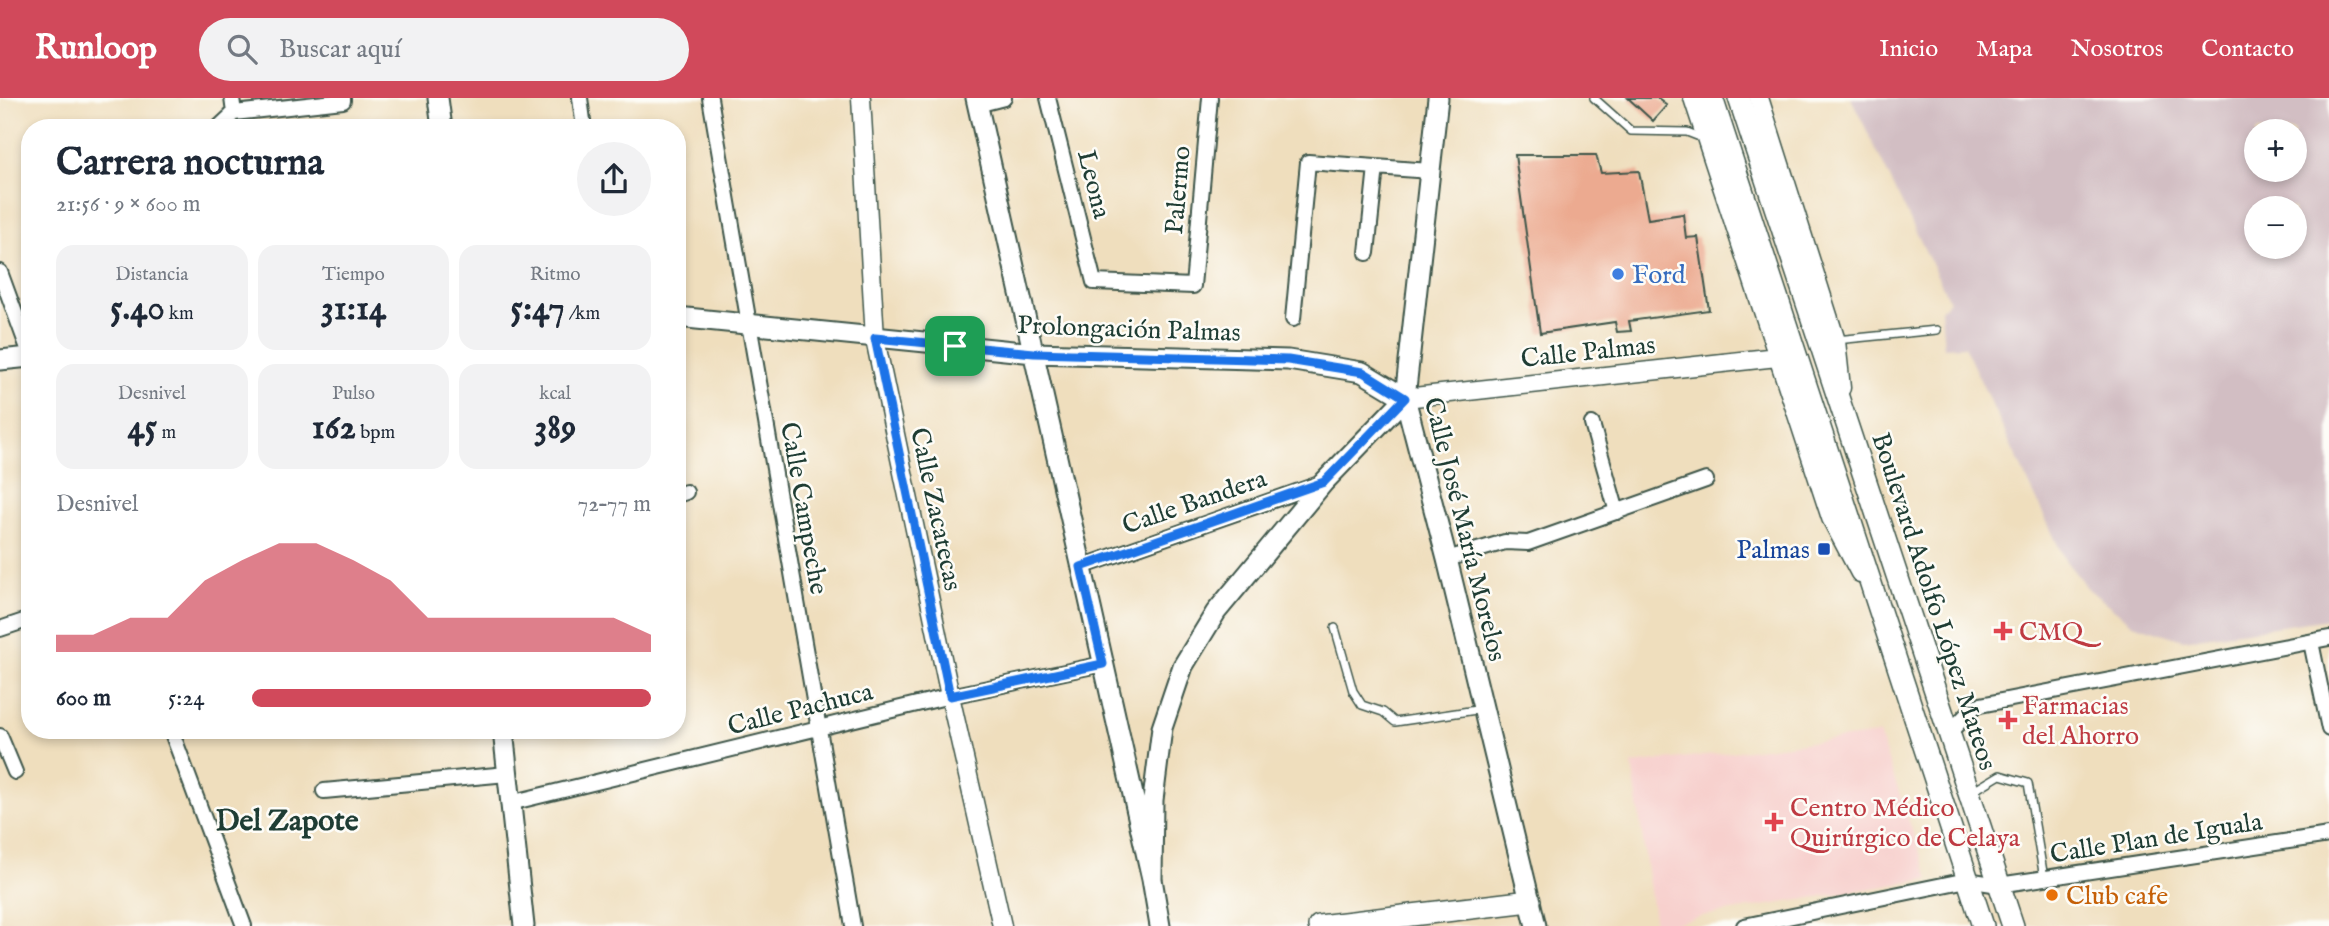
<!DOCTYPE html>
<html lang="es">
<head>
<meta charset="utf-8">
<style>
	:root { --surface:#fff; --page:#f2f2f3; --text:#1f2937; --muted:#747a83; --accent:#d1495b }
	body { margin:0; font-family:"IM FELL English",serif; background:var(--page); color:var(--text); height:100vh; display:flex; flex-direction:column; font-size:26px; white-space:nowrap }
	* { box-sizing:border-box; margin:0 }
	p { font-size:23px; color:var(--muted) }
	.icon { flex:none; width:38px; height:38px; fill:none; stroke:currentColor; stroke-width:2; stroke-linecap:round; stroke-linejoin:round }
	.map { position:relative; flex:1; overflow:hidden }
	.sheet { position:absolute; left:21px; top:21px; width:665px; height:620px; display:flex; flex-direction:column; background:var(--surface); border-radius:28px; box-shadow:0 4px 10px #0003 }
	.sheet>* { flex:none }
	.fabs { position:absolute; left:2244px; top:21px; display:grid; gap:14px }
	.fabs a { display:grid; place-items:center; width:63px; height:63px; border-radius:50%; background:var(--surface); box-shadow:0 4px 10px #0003; font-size:35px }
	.pin { position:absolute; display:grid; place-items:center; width:60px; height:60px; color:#fff; margin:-30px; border-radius:14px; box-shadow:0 4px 10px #0006 }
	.round { display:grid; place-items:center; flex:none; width:74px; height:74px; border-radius:37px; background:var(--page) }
	.summary { display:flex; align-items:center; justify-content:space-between; height:119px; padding:0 35px }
	h1 { font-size:38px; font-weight:700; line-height:52px }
	.stats { display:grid; grid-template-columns:repeat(3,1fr); gap:10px; height:119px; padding:7px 35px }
	.stats div { display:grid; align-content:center; border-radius:18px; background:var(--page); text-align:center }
	.stats b { font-size:35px; font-weight:700 }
	.stats small { font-size:19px; font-weight:400 }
	.stats p { font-size:19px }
	.chart { height:196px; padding:14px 35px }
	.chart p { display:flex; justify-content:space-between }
	.chart svg { width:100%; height:126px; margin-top:7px; fill:var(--accent); opacity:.7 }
	ul { padding:0 35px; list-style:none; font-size:23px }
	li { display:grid; grid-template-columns:112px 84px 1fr; align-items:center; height:52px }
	li i { height:18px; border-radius:9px; background:var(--accent) }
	header { display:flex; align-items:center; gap:42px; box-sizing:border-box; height:98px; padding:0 35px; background:var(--accent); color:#fff }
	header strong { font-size:33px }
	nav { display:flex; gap:38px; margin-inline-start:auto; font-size:24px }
	.search { width:490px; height:63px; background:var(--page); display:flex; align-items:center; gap:18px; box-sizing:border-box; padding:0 24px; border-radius:38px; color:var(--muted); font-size:26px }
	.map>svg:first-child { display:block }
	.built { fill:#f7d0cd }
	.industrial { fill:#d2bec3; fill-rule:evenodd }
	.building { fill:#ecaa90 }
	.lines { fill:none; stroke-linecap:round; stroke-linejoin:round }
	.service-casing { stroke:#3e5549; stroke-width:10 }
	.minor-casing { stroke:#3e5549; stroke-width:18 }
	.tertiary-casing { stroke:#3e5549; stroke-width:21 }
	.secondary-casing { stroke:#3e5549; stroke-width:23 }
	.primary-casing { stroke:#3e5549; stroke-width:24 }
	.service { stroke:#fff; stroke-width:7 }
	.minor { stroke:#fff; stroke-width:14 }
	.tertiary { stroke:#fff; stroke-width:18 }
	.secondary { stroke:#fff; stroke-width:19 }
	.primary { stroke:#fff; stroke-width:21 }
	.route-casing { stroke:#fff; stroke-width:14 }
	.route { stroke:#1a73e8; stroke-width:9 }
	.shop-dot { fill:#3f7fe0; stroke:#fdfcf7; stroke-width:2.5 }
	.transit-dot { fill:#1a4fb4; stroke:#fdfcf7; stroke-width:2.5 }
	.health-dot { fill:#e0444e; stroke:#fdfcf7; stroke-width:2.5 }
	.food-dot { fill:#e8710a; stroke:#fdfcf7; stroke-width:2.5 }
	.labels { text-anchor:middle; stroke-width:5; stroke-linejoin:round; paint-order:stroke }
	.street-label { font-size:26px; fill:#1f3d34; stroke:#fdfcf7 }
	.shop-label { font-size:26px; fill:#366cbe; stroke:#fdfcf7; text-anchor:start }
	.transit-label { font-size:26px; fill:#164399; stroke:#fdfcf7; text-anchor:end }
	.health-label { font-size:26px; fill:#be3a42; stroke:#fdfcf7; text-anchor:start }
	.food-label { font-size:26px; fill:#c56008; stroke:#fdfcf7; text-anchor:start }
	.quarter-label { font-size:30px; font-weight:bold; fill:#1f3d34; stroke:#fdfcf7 }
</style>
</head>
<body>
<header>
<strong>Runloop</strong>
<div class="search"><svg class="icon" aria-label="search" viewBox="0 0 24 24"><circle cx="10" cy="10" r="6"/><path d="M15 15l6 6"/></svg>Buscar aquí</div>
<nav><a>Inicio</a><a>Mapa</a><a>Nosotros</a><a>Contacto</a></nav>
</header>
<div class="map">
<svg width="2329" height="828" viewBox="0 0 2329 828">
	<rect width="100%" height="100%" fill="#fdfcf7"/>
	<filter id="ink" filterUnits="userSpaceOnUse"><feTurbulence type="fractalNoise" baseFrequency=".0143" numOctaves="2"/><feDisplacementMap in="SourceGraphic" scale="14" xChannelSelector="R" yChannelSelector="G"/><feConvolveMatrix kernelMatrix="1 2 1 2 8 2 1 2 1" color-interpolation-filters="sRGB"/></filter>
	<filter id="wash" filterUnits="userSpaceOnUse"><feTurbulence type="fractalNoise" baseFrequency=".00686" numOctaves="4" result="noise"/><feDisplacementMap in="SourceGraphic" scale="28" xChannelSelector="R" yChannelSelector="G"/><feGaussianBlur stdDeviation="1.57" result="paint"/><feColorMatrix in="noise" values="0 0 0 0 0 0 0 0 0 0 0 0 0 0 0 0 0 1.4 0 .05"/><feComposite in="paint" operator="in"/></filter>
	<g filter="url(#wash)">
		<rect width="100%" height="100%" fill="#efdebd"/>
		<!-- built -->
		<path class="built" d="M1879,636L1929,781L1701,818L1665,828H1655L1632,666Z"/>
		<!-- industrial -->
		<path class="industrial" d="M1851,0H2329V521L2183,542L2133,526L2088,491L2065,462L1964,248L1944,249L1941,212L1949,202ZM2256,33H2294V72H2256ZM2256,110H2294V149H2256Z"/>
		<g id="blocks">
			<!-- building -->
			<path class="building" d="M1628,0H1658L1667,7L1653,23Z
				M1515,57H1596L1601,75L1639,73L1648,121L1683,116L1686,140L1698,139L1709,212L1629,223L1631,233L1617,234L1615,224L1540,235Z"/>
		</g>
	</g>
	<g filter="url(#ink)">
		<use href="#blocks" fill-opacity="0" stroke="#3e5549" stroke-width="2"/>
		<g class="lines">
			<!-- service casing -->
			<g class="service-casing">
				<path id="service" d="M1594,0L1631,33L1687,34L1705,41
					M1836,242L1937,232
					M1335,530L1353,593L1362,607L1383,614L1395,624L1483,611
					M1970,695L2000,677L2028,685L2044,780"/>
			</g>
			<!-- minor casing -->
			<g class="minor-casing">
				<path id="minor" d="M232,0L234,15
					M580,0L584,30
					M710,0L853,828
					M1048,0L1094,184L1193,188L1210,0
					M977,7L1004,0
					M218,30L234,15L343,3V0
					M1367,155L1376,69
					M0,174L30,256
					M1293,221L1308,64L1430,73
					M1592,326L1617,414
					M677,397L686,394
					M1447,461L1505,444L1528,445L1706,382
					M1081,469L1322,385
					M0,531L30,521
					M2311,544L2329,631
					M171,632L244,828
					M1948,636L1975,608L2329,540
					M0,638L15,674
					M324,693L507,676
					M510,705L950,598L1103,566
					M1744,828L1967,782L1999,787L2329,737"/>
			</g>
			<!-- tertiary casing -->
			<g class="tertiary-casing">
				<path id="tertiary" d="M861,0L875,241L950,598L1002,828
					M1693,0L1831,420L1860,475
					M1759,0L1836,243L1841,290
					M1405,300L1777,259"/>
			</g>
			<!-- secondary casing -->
			<g class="secondary-casing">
				<path id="secondary" d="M438,0L442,30
					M976,0L1152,781
					M1438,0L1405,300L1447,461L1536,828
					M677,219L1034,255L1288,262L1362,274L1405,300
					M0,262L30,259
					M503,632L524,828
					M1160,828L1152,781L1153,702L1162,630L1183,568L1216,514L1324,384L1405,300"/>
			</g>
			<!-- primary casing -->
			<g class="primary-casing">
				<path id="primary" d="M1712,0L1983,828
					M1739,0L2013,828
					M1319,828L1530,803"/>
			</g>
			<!-- service -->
			<use href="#service" class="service"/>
			<!-- minor -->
			<use href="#minor" class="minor"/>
			<!-- tertiary -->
			<use href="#tertiary" class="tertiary"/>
			<!-- secondary -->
			<use href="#secondary" class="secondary"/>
			<!-- primary -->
			<use href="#primary" class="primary"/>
		</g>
	</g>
	<g class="lines" filter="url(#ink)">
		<!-- route casing -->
		<g class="route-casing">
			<path id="route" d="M875,240L1034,255L1288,262L1363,274L1405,300L1324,384L1081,469L1103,566L950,598Z"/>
		</g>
		<!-- route -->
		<use href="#route" class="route"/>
	</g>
	<!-- markers -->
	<circle class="shop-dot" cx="1618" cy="176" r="7"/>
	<rect class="transit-dot" x="1817" y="444" width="14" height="14" rx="3.5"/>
	<g class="health-dot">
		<path d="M1999.5 522.5h7v7h7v7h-7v7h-7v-7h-7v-7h7z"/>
		<path d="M2004.5 611.5h7v7h7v7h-7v7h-7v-7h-7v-7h7z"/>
		<path d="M1770.5 713.5h7v7h7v7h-7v7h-7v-7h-7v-7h7z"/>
	</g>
	<circle class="food-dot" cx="2052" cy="797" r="7"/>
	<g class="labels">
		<!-- street labels -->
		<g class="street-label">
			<text transform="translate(1095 86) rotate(76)" y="9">Leona</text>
			<text transform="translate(1177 92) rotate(-85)" y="9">Palermo</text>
			<text transform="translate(1129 230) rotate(2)" y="9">Prolongación Palmas</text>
			<text transform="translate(1588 253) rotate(-6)" y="9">Calle Palmas</text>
			<text transform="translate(1194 403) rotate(-19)" y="9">Calle Bandera</text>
			<text transform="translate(805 410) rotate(80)" y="9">Calle Campeche</text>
			<text transform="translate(937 411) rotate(78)" y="9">Calle Zacatecas</text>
			<text transform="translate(1466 431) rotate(76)" y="9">Calle José María Morelos</text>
			<text transform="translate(1935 503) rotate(72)" y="9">Boulevard Adolfo López Mateos</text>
			<text transform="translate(800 610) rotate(-14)" y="9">Calle Pachuca</text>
			<text transform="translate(2156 739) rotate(-9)" y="9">Calle Plan de Iguala</text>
		</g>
		<!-- shop labels -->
		<g class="shop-label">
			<text x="1632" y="185">Ford</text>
		</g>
		<!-- transit labels -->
		<g class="transit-label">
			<text x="1810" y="460">Palmas</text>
		</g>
		<!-- health labels -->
		<g class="health-label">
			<text x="2019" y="542">CMQ</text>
			<text x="2022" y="616">Farmacias<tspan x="2022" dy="30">del Ahorro</tspan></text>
			<text x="1790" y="718">Centro Médico<tspan x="1790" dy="30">Quirúrgico de Celaya</tspan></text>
		</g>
		<!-- food labels -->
		<g class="food-label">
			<text x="2066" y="806">Club cafe</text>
		</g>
		<!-- quarter labels -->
		<g class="quarter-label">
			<text x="287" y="732">Del Zapote</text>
		</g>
	</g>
</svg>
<div class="fabs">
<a>+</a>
<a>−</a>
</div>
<div class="pin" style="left:955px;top:248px;background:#1e9e55"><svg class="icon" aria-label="arrive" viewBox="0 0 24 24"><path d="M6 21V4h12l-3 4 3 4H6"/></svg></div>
<section class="sheet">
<div class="summary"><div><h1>Carrera nocturna</h1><p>21:56 · 9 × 600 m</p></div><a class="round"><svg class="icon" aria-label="share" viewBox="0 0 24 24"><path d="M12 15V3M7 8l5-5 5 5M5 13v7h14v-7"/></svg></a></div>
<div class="stats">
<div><p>Distancia</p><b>5.40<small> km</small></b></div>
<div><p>Tiempo</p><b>31:14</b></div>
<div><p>Ritmo</p><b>5:47<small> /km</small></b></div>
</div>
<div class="stats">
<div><p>Desnivel</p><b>45<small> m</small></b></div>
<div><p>Pulso</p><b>162<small> bpm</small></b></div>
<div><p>kcal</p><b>389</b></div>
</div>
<div class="chart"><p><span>Desnivel</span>72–77 m</p>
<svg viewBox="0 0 160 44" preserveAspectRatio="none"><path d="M0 44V38L10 38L20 32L30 32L40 19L50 12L60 6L70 6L80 12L90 19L100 32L110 32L120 32L130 32L140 32L150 32L160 38V44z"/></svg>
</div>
<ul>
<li><b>600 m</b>5:24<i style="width:100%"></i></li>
</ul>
</section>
</div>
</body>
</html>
